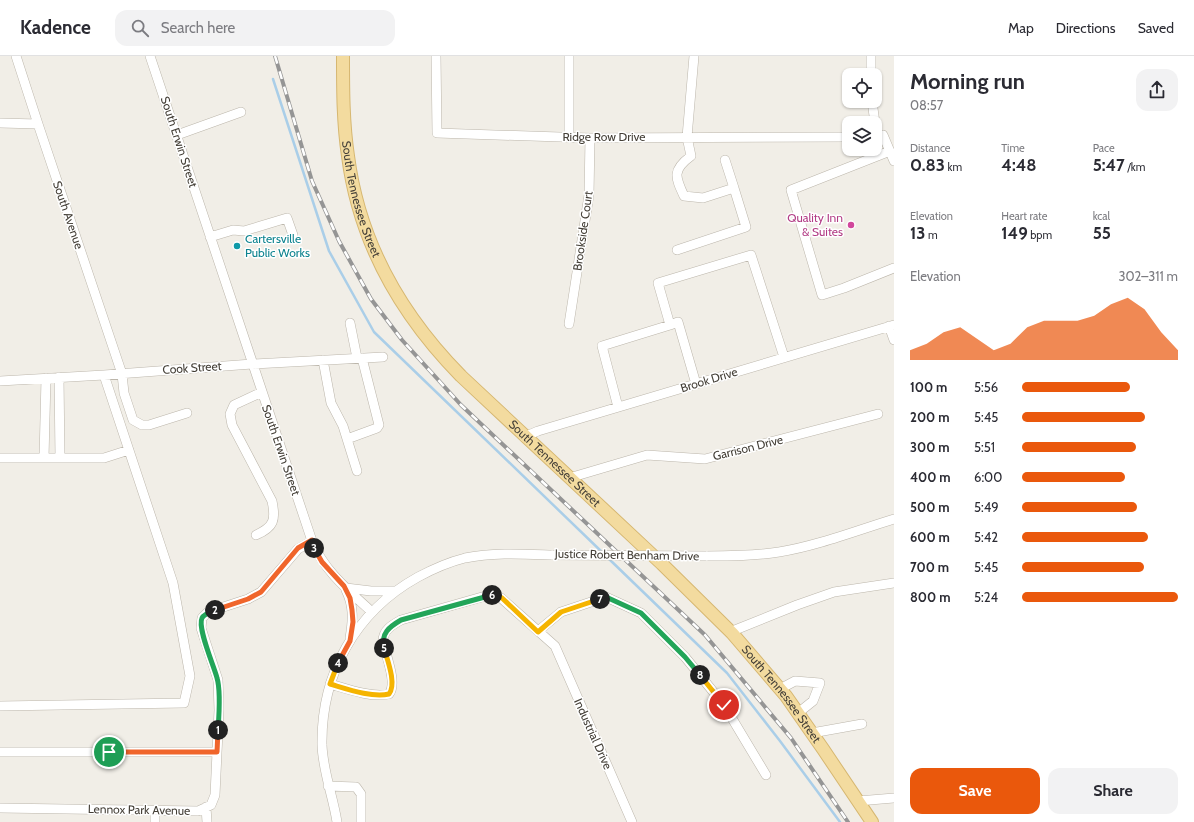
<!DOCTYPE html>
<html lang="en">
<head>
<meta charset="utf-8">
<style>
	:root { --surface:#fff; --page:#f2f2f3; --text:#2b2b33; --muted:#7c7c81; --line:#e1e1e2; --accent:#ea580c }
	body { margin:0; font-family:Cabin,sans-serif; background:var(--page); color:var(--text); height:100vh; display:flex; flex-direction:column; font-size:15px; white-space:nowrap }
	* { box-sizing:border-box; margin:0 }
	p { font-size:13px; color:var(--muted) }
	.icon { flex:none; width:22px; height:22px; fill:none; stroke:currentColor; stroke-width:2; stroke-linecap:round; stroke-linejoin:round }
	.map { position:relative; flex:1; overflow:hidden }
	.drawer { display:flex; flex-direction:column; background:var(--surface); width:300px }
	.drawer>* { flex:none }
	.tools { position:absolute; left:842px; top:12px; display:grid; gap:8px }
	.tools a { display:grid; place-items:center; width:40px; height:40px; border-radius:8px; background:var(--surface); box-shadow:0 1px 3px #0004; font-size:20px }
	.pin { position:absolute; display:grid; place-items:center; width:34px; height:34px; color:#fff; margin:-17px; border:2px solid #fff; border-radius:50%; box-shadow:0 1px 4px #0007 }
	.km { position:absolute; width:20px; height:20px; margin:-10px; border-radius:50%; background:#222; color:#fff; font-size:11px; line-height:20px; text-align:center }
	.round { display:grid; place-items:center; flex:none; width:42px; height:42px; border-radius:12px; background:var(--page) }
	.overview { display:flex; align-items:center; justify-content:space-between; height:68px; padding:0 16px }
	h1 { font-size:22px; font-weight:800; line-height:30px }
	.metrics { display:grid; grid-template-columns:repeat(3,1fr); gap:6px; height:68px; padding:4px 16px }
	.metrics div { display:grid; align-content:center }
	.metrics b { font-size:17px; font-weight:800 }
	.metrics small { font-size:11px; font-weight:400 }
	.metrics p { font-size:11px }
	.chart { height:112px; padding:8px 16px }
	.chart p { display:flex; justify-content:space-between }
	.chart svg { width:100%; height:72px; margin-top:4px; fill:var(--accent); opacity:.7 }
	.cta { display:flex; gap:8px; margin-top:auto; padding:8px 16px }
	.cta a { flex:1; height:46px; border-radius:12px; background:var(--accent); color:#fff; font-size:16px; font-weight:800; line-height:46px; text-align:center }
	.cta a+a { background:var(--page); color:var(--text) }
	ul { padding:0 16px; list-style:none; font-size:13px }
	li { display:grid; grid-template-columns:64px 48px 1fr; align-items:center; height:30px }
	li i { height:10px; border-radius:5px; background:var(--accent) }
	header { display:flex; align-items:center; gap:24px; box-sizing:border-box; height:56px; padding:0 20px; background:var(--surface); border-bottom:1px solid var(--line) }
	header strong { font-size:19px }
	nav { display:flex; gap:22px; margin-inline-start:auto; font-size:14px }
	.search { width:280px; height:36px; background:var(--page); display:flex; align-items:center; gap:10px; box-sizing:border-box; padding:0 14px; border-radius:12px; color:var(--muted); font-size:15px }
	main { display:flex; flex:1; min-height:0 }
	.map>svg:first-child { display:block }
	.lines { fill:none; stroke-linecap:round; stroke-linejoin:round }
	.stream { stroke:#aacee8; stroke-width:2.5 }
	.minor-casing { stroke:#bcb6ab; stroke-width:10 }
	.major-casing { stroke:#d6b771; stroke-width:14 }
	.minor { stroke:#fff; stroke-width:9 }
	.major { stroke:#f3db9f; stroke-width:12 }
	.rail-casing { stroke:#959595; stroke-width:4 }
	.rail { stroke:#fff; stroke-width:2.5; stroke-dasharray:8; stroke-linecap:butt }
	.minor-bridge-casing { stroke:#bcb6ab; stroke-width:10; stroke-linecap:butt }
	.minor-bridge { stroke:#fff; stroke-width:9 }
	.split-1-casing { stroke:#fff; stroke-width:8 }
	.split-2-casing { stroke:#fff; stroke-width:8 }
	.split-3-casing { stroke:#fff; stroke-width:8 }
	.split-4-casing { stroke:#fff; stroke-width:8 }
	.split-5-casing { stroke:#fff; stroke-width:8 }
	.split-6-casing { stroke:#fff; stroke-width:8 }
	.split-7-casing { stroke:#fff; stroke-width:8 }
	.split-8-casing { stroke:#fff; stroke-width:8 }
	.split-9-casing { stroke:#fff; stroke-width:8 }
	.split-1 { stroke:#f0652b; stroke-width:5 }
	.split-2 { stroke:#22a559; stroke-width:5 }
	.split-3 { stroke:#f0652b; stroke-width:5 }
	.split-4 { stroke:#f0652b; stroke-width:5 }
	.split-5 { stroke:#f5b400; stroke-width:5 }
	.split-6 { stroke:#22a559; stroke-width:5 }
	.split-7 { stroke:#f5b400; stroke-width:5 }
	.split-8 { stroke:#22a559; stroke-width:5 }
	.split-9 { stroke:#f5b400; stroke-width:5 }
	.hotel-dot { fill:#d1479c; stroke:#fff; stroke-width:1.5 }
	.culture-dot { fill:#0f9aa8; stroke:#fff; stroke-width:1.5 }
	.labels { text-anchor:middle; stroke-width:3; stroke-linejoin:round; paint-order:stroke }
	.street-label { font-size:12px; fill:#443f37; stroke:#fff }
	.hotel-label { font-size:12px; fill:#b23c85; stroke:#fff; text-anchor:end }
	.culture-label { font-size:12px; fill:#0d838f; stroke:#fff; text-anchor:start }
</style>
</head>
<body>
<header>
<strong>Kadence</strong>
<div class="search"><svg class="icon" aria-label="search" viewBox="0 0 24 24"><circle cx="10" cy="10" r="6"/><path d="M15 15l6 6"/></svg>Search here</div>
<nav><a>Map</a><a>Directions</a><a>Saved</a></nav>
</header>
<main>
<div class="map">
<svg width="894" height="766" viewBox="0 0 894 766">
	<rect width="100%" height="100%" fill="#f1eee7"/>
	<g class="lines">
		<!-- stream -->
		<path class="stream" d="M273,23L329,195L374,276L603,497
			M608,502L727,617L780,685L840,766"/>
		<!-- minor casing -->
		<g class="minor-casing">
			<path id="minor" d="M16,0L38,68L122,318L124,337L133,364L142,369H149L187,357
				M150,0L312,485C324,515 349,535 372,556
				M436,0L437,77L590,82L849,81
				M569,0V81
				M871,0V19
				M872,45L875,67
				M0,67L38,68
				M875,67L877,81L883,79L894,105
				M177,79L241,56
				M890,95L791,134L822,239L844,232L894,212
				M725,104L734,132
				M210,181L233,174L244,175L287,162L293,179
				M677,194L746,171L734,132L703,142L684,140C675,121 672,114 691,100L687,81L694,0
				M350,267L357,302
				M569,268L589,139L590,82
				M889,270L894,284
				M323,304L331,347L343,370L357,415
				M59,321L60,402
				M0,325L104,319L252,308L383,301
				M696,328L678,266L670,269L658,227L751,199L784,301
				M618,351L602,290L670,269
				M524,381L538,375L894,269
				M347,383L377,372L379,369L362,302
				M0,402H104L129,394
				M44,402L46,322
				M569,422L647,399L705,403L878,358
				M256,479C274,471 276,464 272,445L232,369L230,358L234,349L262,336
				M706,500C731,500 755,500 779,496C817,490 858,474 894,463
				M346,532L371,535H396
				M346,534C354,550 353,564 350,582
				M538,575L561,556L606,541L641,557L685,601L724,649L766,719
				M730,576L797,549L834,536L894,527
				M330,628C347,633 372,642 389,638C398,627 385,598 383,585C383,574 392,569 401,564L489,539H496L501,542L555,590L632,766
				M780,633L795,625L820,627L813,645L798,657
				M0,650L184,647L190,620L173,527L104,319
				M812,677L862,668
				M0,696H217
				M328,730L356,731L361,738V766
				M858,745L894,742
				M206,751L207,766
				M0,752L198,755L211,749L215,739L219,654L218,624L201,572L202,562L208,556L248,543L261,536L298,493L312,485
				M155,766V755
				M337,766C333,740 323,716 322,689C321,618 355,556 418,521C433,513 449,506 465,502C494,496 524,498 553,499"/>
		</g>
		<!-- major casing -->
		<g class="major-casing">
			<g id="major">
				<path id="s1" d="M343,0C343,33 343,67 348,100C359,185 401,259 461,320L662,508L732,577L786,640L823,693L872,766"/>
			</g>
		</g>
		<!-- minor -->
		<use href="#minor" class="minor"/>
		<!-- major -->
		<use href="#major" class="major"/>
		<!-- rail casing -->
		<g class="rail-casing">
			<path id="rail" d="M275,0L312,125L339,185L371,243L402,284L461,349L705,579L791,682L848,766"/>
		</g>
		<!-- rail -->
		<use href="#rail" class="rail"/>
		<!-- minor-bridge casing -->
		<g class="minor-bridge-casing">
			<path id="minor-bridge" d="M553,499L706,500"/>
		</g>
		<!-- minor-bridge -->
		<use href="#minor-bridge" class="minor-bridge"/>
	</g>
	<g class="lines">
		<!-- split-1 casing -->
		<g class="split-1-casing">
			<path id="split-1" d="M109,696H217L218,674"/>
		</g>
		<!-- split-2 casing -->
		<g class="split-2-casing">
			<path id="split-2" d="M215,554C210,556 204,558 202,562C197,572 214,610 217,622C221,635 219,660 218,674"/>
		</g>
		<!-- split-3 casing -->
		<g class="split-3-casing">
			<path id="split-3" d="M215,554L248,543L261,536L298,492L312,484L314,492"/>
		</g>
		<!-- split-4 casing -->
		<g class="split-4-casing">
			<path id="split-4" d="M314,492L322,506L344,530L350,542L352,554L353,566L350,585L338,607"/>
		</g>
		<!-- split-5 casing -->
		<g class="split-5-casing">
			<path id="split-5" d="M338,607L330,628C347,633 372,642 389,638C397,628 387,603 384,592"/>
		</g>
		<!-- split-6 casing -->
		<g class="split-6-casing">
			<path id="split-6" d="M384,592C381,577 389,571 401,564L492,539"/>
		</g>
		<!-- split-7 casing -->
		<g class="split-7-casing">
			<path id="split-7" d="M492,539H496L502,542L538,576L561,556L600,543"/>
		</g>
		<!-- split-8 casing -->
		<g class="split-8-casing">
			<path id="split-8" d="M600,543L606,541L641,557L685,601L700,619"/>
		</g>
		<!-- split-9 casing -->
		<g class="split-9-casing">
			<path id="split-9" d="M700,619L724,649"/>
		</g>
		<!-- split-1 -->
		<use href="#split-1" class="split-1"/>
		<!-- split-2 -->
		<use href="#split-2" class="split-2"/>
		<!-- split-3 -->
		<use href="#split-3" class="split-3"/>
		<!-- split-4 -->
		<use href="#split-4" class="split-4"/>
		<!-- split-5 -->
		<use href="#split-5" class="split-5"/>
		<!-- split-6 -->
		<use href="#split-6" class="split-6"/>
		<!-- split-7 -->
		<use href="#split-7" class="split-7"/>
		<!-- split-8 -->
		<use href="#split-8" class="split-8"/>
		<!-- split-9 -->
		<use href="#split-9" class="split-9"/>
	</g>
	<!-- markers -->
	<circle class="hotel-dot" cx="851" cy="169" r="4"/>
	<circle class="culture-dot" cx="237" cy="190" r="4"/>
	<g class="labels">
		<!-- street labels -->
		<g class="street-label">
			<text x="604" y="85">Ridge Row Drive</text>
			<text transform="translate(179 86) rotate(72)" y="4">South Erwin Street</text>
			<text dy="4" stroke="none"><textPath href="#s1" startOffset="145">South Tennessee Street</textPath></text>
			<text transform="translate(68 159) rotate(71)" y="4">South Avenue</text>
			<text transform="translate(583 175) rotate(-82)" y="4">Brookside Court</text>
			<text transform="translate(192 312) rotate(-4)" y="4">Cook Street</text>
			<text transform="translate(709 324) rotate(-17)" y="4">Brook Drive</text>
			<text transform="translate(748 392) rotate(-14)" y="4">Garrison Drive</text>
			<text transform="translate(281 394) rotate(71)" y="4">South Erwin Street</text>
			<text dy="4" stroke="none"><textPath href="#s1" startOffset="480">South Tennessee Street</textPath></text>
			<text transform="translate(627 499) rotate(1)" y="4">Justice Robert Benham Drive</text>
			<text dy="4" stroke="none"><textPath href="#s1" startOffset="804">South Tennessee Street</textPath></text>
			<text transform="translate(593 678) rotate(66)" y="4">Industrial Drive</text>
			<text transform="translate(139 754) rotate(1)" y="4">Lennox Park Avenue</text>
		</g>
		<!-- hotel labels -->
		<g class="hotel-label">
			<text x="843" y="166">Quality Inn<tspan x="843" dy="14">&amp; Suites</tspan></text>
		</g>
		<!-- culture labels -->
		<g class="culture-label">
			<text x="245" y="187">Cartersville<tspan x="245" dy="14">Public Works</tspan></text>
		</g>
	</g>
</svg>
<div class="tools">
<a><svg class="icon" aria-label="locate" viewBox="0 0 24 24"><circle cx="12" cy="12" r="6"/><path d="M12 2v4M12 18v4M2 12h4M18 12h4"/></svg></a>
<a><svg class="icon" aria-label="layers" viewBox="0 0 24 24"><path d="M12 4l9 5-9 5-9-5zM3 14l9 5 9-5"/></svg></a>
</div>
<div class="pin" style="left:109px;top:696px;background:#1e9e55"><svg class="icon" aria-label="arrive" viewBox="0 0 24 24"><path d="M6 21V4h12l-3 4 3 4H6"/></svg></div>
<div class="pin" style="left:724px;top:649px;background:#d93025"><svg class="icon" aria-label="check" viewBox="0 0 24 24"><path d="M5 12l5 5 9-10"/></svg></div>
<b class="km" style="left:218px;top:674px">1</b>
<b class="km" style="left:215px;top:554px">2</b>
<b class="km" style="left:314px;top:492px">3</b>
<b class="km" style="left:338px;top:607px">4</b>
<b class="km" style="left:384px;top:592px">5</b>
<b class="km" style="left:492px;top:539px">6</b>
<b class="km" style="left:600px;top:543px">7</b>
<b class="km" style="left:700px;top:619px">8</b>
</div>
<section class="drawer">
<div class="overview"><div><h1>Morning run</h1><p>08:57</p></div><a class="round"><svg class="icon" aria-label="share" viewBox="0 0 24 24"><path d="M12 15V3M7 8l5-5 5 5M5 13v7h14v-7"/></svg></a></div>
<div class="metrics">
<div><p>Distance</p><b>0.83<small> km</small></b></div>
<div><p>Time</p><b>4:48</b></div>
<div><p>Pace</p><b>5:47<small> /km</small></b></div>
</div>
<div class="metrics">
<div><p>Elevation</p><b>13<small> m</small></b></div>
<div><p>Heart rate</p><b>149<small> bpm</small></b></div>
<div><p>kcal</p><b>55</b></div>
</div>
<div class="chart"><p><span>Elevation</span>302–311 m</p>
<svg viewBox="0 0 160 44" preserveAspectRatio="none"><path d="M0 44V38L10 34L20 27L30 24L40 31L50 38L60 34L70 24L80 20L90 20L100 20L110 17L120 10L130 6L140 13L150 27L160 38V44z"/></svg>
</div>
<ul>
<li><b>100 m</b>5:56<i style="width:69%"></i></li>
<li><b>200 m</b>5:45<i style="width:79%"></i></li>
<li><b>300 m</b>5:51<i style="width:73%"></i></li>
<li><b>400 m</b>6:00<i style="width:66%"></i></li>
<li><b>500 m</b>5:49<i style="width:74%"></i></li>
<li><b>600 m</b>5:42<i style="width:81%"></i></li>
<li><b>700 m</b>5:45<i style="width:78%"></i></li>
<li><b>800 m</b>5:24<i style="width:100%"></i></li>
</ul>
<div class="cta"><a>Save</a><a>Share</a></div>
</section>
</main>
</body>
</html>
